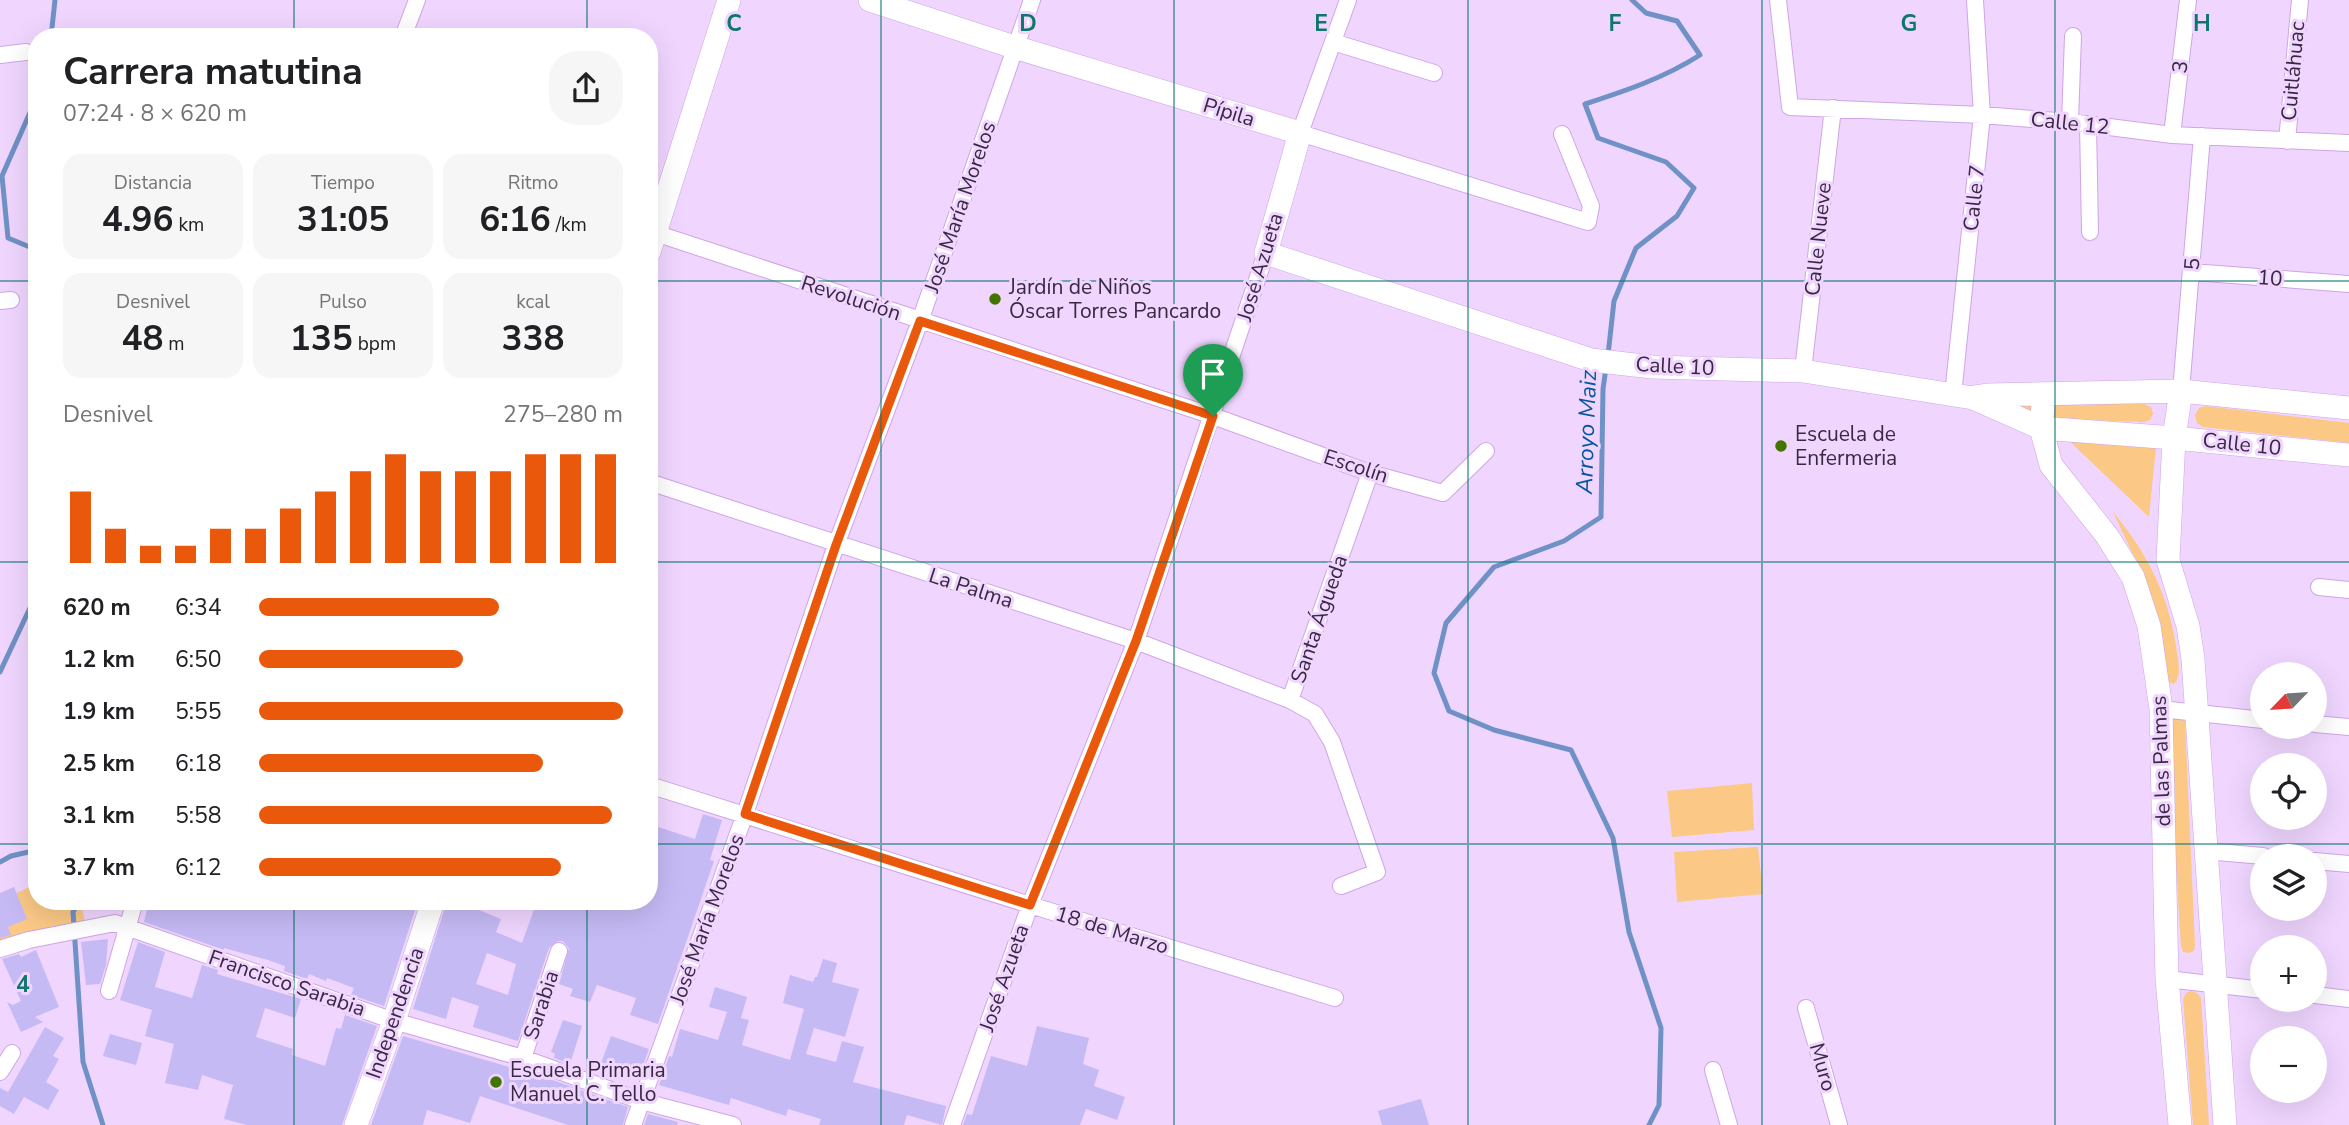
<!DOCTYPE html>
<html lang="es">
<head>
<meta charset="utf-8">
<style>
	:root { --surface:#fff; --page:#f6f6f6; --text:#202124; --muted:#757577; --accent:#ea580c }
	body { margin:0; font-family:"Nunito Sans",sans-serif; background:var(--page); color:var(--text); height:100vh; display:flex; flex-direction:column; font-size:26px; white-space:nowrap }
	* { box-sizing:border-box; margin:0 }
	p { font-size:23px; color:var(--muted) }
	.icon { flex:none; width:38px; height:38px; fill:none; stroke:currentColor; stroke-width:2; stroke-linecap:round; stroke-linejoin:round }
	.map { position:relative; flex:1; overflow:hidden }
	.details { position:absolute; left:28px; top:28px; width:630px; height:882px; display:flex; flex-direction:column; background:var(--surface); border-radius:28px; box-shadow:0 7px 28px #0002 }
	.details>* { flex:none }
	.needle { width:46px; rotate:245deg }
	.tools { position:absolute; left:2250px; top:662px; display:grid; gap:14px }
	.tools a { display:grid; place-items:center; width:77px; height:77px; border-radius:50%; background:var(--surface); box-shadow:0 7px 28px #0002; font-size:35px }
	.pin { position:absolute; display:grid; place-items:center; width:60px; height:60px; color:#fff; margin:-72px -30px; border-radius:50% 50% 50% 0; rotate:-45deg; box-shadow:0 0 7px #0007 }
	.pin .icon { rotate:45deg }
	.round { display:grid; place-items:center; flex:none; width:74px; height:74px; border-radius:28px; background:var(--page) }
	.head { display:flex; align-items:center; justify-content:space-between; height:119px; padding:0 35px }
	h1 { font-size:38px; font-weight:700; line-height:52px }
	.metrics { display:grid; grid-template-columns:repeat(3,1fr); gap:10px; height:119px; padding:7px 35px }
	.metrics div { display:grid; align-content:center; border-radius:18px; background:var(--page); text-align:center }
	.metrics b { font-size:35px; font-weight:700 }
	.metrics small { font-size:19px; font-weight:400 }
	.metrics p { font-size:19px }
	.chart { height:196px; padding:14px 35px }
	.chart p { display:flex; justify-content:space-between }
	.chart svg { width:100%; height:126px; margin-top:7px; stroke:var(--accent); stroke-width:6 }
	ul { padding:0 35px; list-style:none; font-size:23px }
	li { display:grid; grid-template-columns:112px 84px 1fr; align-items:center; height:52px }
	li i { height:18px; border-radius:9px; background:var(--accent) }
	.map>svg:first-child { display:block }
	.green { fill:#fbc886 }
	.lines { fill:none; stroke-linecap:round; stroke-linejoin:round }
	.stream { stroke:#7091c6; stroke-width:5 }
	.building { fill:#c5baf4; fill-rule:evenodd }
	.street-casing { stroke:#cea5e6; stroke-width:18 }
	.secondary-casing { stroke:#cea5e6; stroke-width:24 }
	.street { stroke:#fff; stroke-width:16 }
	.secondary { stroke:#fff; stroke-width:23 }
	.route-casing { stroke:#fff; stroke-width:14 }
	.route { stroke:#ea580c; stroke-width:9 }
	.grid { fill:none; stroke:#0f766e; stroke-width:2; stroke-opacity:0.55 }
	.poi-dot { fill:#427500; stroke:#f0d6ff; stroke-width:2.5 }
	.labels { text-anchor:middle; stroke-width:6; stroke-linejoin:round; paint-order:stroke }
	.street-label { font-size:21px; fill:#392842; stroke:#f0d6ff }
	.poi-label { font-size:21px; fill:#392842; stroke:#f0d6ff; text-anchor:start }
	.water-label { font-size:23px; font-style:italic; fill:#07559c; stroke:#f0d6ff }
	.grid-label { font-size:23px; text-anchor:middle; font-weight:bold; fill:#0f766e; stroke:#f0d6ff; stroke-width:6; stroke-linejoin:round; paint-order:stroke }
</style>
</head>
<body>
<div class="map">
<svg width="2349" height="1125" viewBox="0 0 2349 1125">
	<rect width="100%" height="100%" fill="#f0d6ff"/>
	<!-- green -->
	<path class="green" d="M2030,397L2144,404L2151,407L2153,414L2150,420L2144,422L2027,418L2019,406L2023,400Z
		M2206,406L2349,423V443L2203,427L2197,423L2195,415L2199,408Z
		M2062,434L2157,437L2149,517Z
		M2113,512C2149,555 2170,598 2177,653C2179,663 2181,677 2174,684L2166,681L2139,567Z
		M2170,716L2182,717L2185,722L2195,945L2194,951L2189,953L2183,952L2181,946L2167,722Z
		M1752,783L1754,830L1672,837L1667,791Z
		M1758,847L1763,894L1677,902L1674,852Z
		M37,884V901H80L85,921L0,949V900Z
		M2191,991L2197,993L2201,998L2209,1125H2193L2183,999L2186,993Z"/>
	<g class="lines">
		<!-- stream -->
		<path class="stream" d="M51,37L55,0
			M37,92L32,108L2,176L8,238L37,250
			M1608,355L1614,301L1636,248L1677,216L1694,188L1666,162L1598,138L1585,104C1625,91 1664,78 1700,55L1677,21L1646,13L1632,0
			M1606,368L1603,389L1601,517L1564,541L1494,567L1446,623L1434,673L1449,711L1494,730L1571,750L1613,838L1629,932L1661,1028L1659,1105L1649,1125
			M0,672L37,593
			M0,862L11,856L37,850
			M79,901L73,912L83,1062L103,1125"/>
	</g>
	<!-- building -->
	<path class="building" d="M703,814L722,820L710,860L714,861L658,1024L630,1015L636,998L597,985L590,1002L570,996L573,989L559,984L569,948L563,941H558L549,948L518,1041L473,1027L479,1006L452,997L446,1019L413,1009L447,901H482L479,910L501,919L496,932L522,943L537,901H649V824L695,839ZM487,953L516,964L508,995L476,984Z
		M14,887L27,919L8,927L11,935L0,938V893Z
		M149,901H418L384,1006L351,995L354,988L327,978L326,981L309,974L307,979L284,971L285,966L268,960L224,948V950L144,922Z
		M108,939L106,965L100,984L86,985L81,942Z
		M138,942L165,952L155,987L192,998L202,965L218,970L217,974L301,999L295,1018L265,1008L256,1037L293,1049L292,1055L325,1066L336,1028L341,1029L345,1015L377,1026L342,1125H247L224,1119L233,1085L202,1075L198,1090L165,1083L174,1044L145,1036L152,1010L120,1000Z
		M36,950L59,1007L35,1017L43,1022L21,1032L7,1002L13,1005L21,1001L2,959L19,954L21,957Z
		M823,959L837,963L832,982L859,989L845,1037L814,1028L806,1054L836,1062L842,1041L864,1047L853,1082L946,1106L942,1125L907,1115L904,1125H819L821,1119L788,1109L786,1116L731,1098L729,1105L659,1085L669,1056L672,1057L680,1029L718,1040L727,1012L709,1007L715,987L747,997L741,1018L749,1020L742,1045L790,1060L804,1009L783,1003L790,975L813,982L815,977H817Z
		M563,1020L582,1026L570,1064L554,1058L555,1054L551,1052Z
		M1037,1026L1089,1038L1083,1064L1099,1070L1094,1086L1125,1097L1117,1120L1086,1109L1080,1125H963L967,1114L972,1115L991,1056L1027,1066Z
		M45,1027L64,1038L53,1056L59,1059L46,1082L59,1090L48,1110L24,1097L14,1114L0,1106V1088L8,1092Z
		M110,1034L142,1043L136,1065L103,1056Z
		M403,1036L547,1078L628,1107L623,1125H568L480,1096L470,1123L427,1110L423,1125H371Z
		M611,1036L649,1049L638,1079L600,1066Z
		M1421,1099L1429,1125H1382L1378,1111Z
		M648,1114L678,1122L677,1125H644Z"/>
	<g class="lines">
		<!-- street casing -->
		<g class="street-casing">
			<path id="street" d="M1348,0L1300,133L1588,222L1591,206L1562,134
				M1778,0L1790,107L1982,115L2070,122L2172,135L2349,143
				M403,37L417,0
				M1333,42L1434,73
				M0,55L26,52
				M2070,122L2073,36
				M2088,124L2090,232
				M2172,135L2188,0
				M2287,141L2300,0
				M649,231L1213,416L1370,473L1443,493L1486,451
				M2192,272L2349,284
				M0,301L11,300
				M1803,371L1833,108
				M2181,391L2202,136
				M1953,395L1982,115L1975,0
				M649,482L1136,641L1290,700L1315,714L1332,742L1377,872L1341,886
				M2319,587L2349,590
				M1290,700L1370,473
				M2161,709L2263,720
				M2315,724L2349,727
				M649,785L1030,905L1335,998
				M2205,851L2263,856
				M2315,861L2349,864
				M0,949L29,940L115,923L394,1021L523,1058L641,1101L733,1125
				M2167,979L2263,990
				M109,991L135,901
				M2315,995L2349,999
				M1806,1008L1839,1125
				M523,1058L559,951
				M1713,1070L1729,1125
				M0,1072L12,1053
				M633,1125L745,814L836,545L920,321L1032,0
				M952,1125L1030,905L1136,641L1266,253"/>
		</g>
		<!-- secondary casing -->
		<g class="secondary-casing">
			<path id="secondary" d="M870,0L1014,47L1300,133L1266,253L1591,360L1652,367L1803,371L1973,398L2041,428L2174,438L2349,455
				M649,252L729,0
				M2181,391L2174,438L2168,560L2188,626L2193,659L2225,1125
				M2044,394L2041,428L2051,465L2107,536L2133,577L2149,626L2161,709L2167,979L2180,1125
				M1975,397L1989,395L2181,391L2349,408
				M356,1125L394,1021L433,901"/>
		</g>
		<!-- street -->
		<use href="#street" class="street"/>
		<!-- secondary -->
		<use href="#secondary" class="secondary"/>
	</g>
	<g class="lines">
		<!-- route casing -->
		<g class="route-casing">
			<path id="route" d="M920,321L1213,416L1136,641L1030,905L745,814L836,545Z"/>
		</g>
		<!-- route -->
		<use href="#route" class="route"/>
	</g>
	<!-- grid -->
	<path class="grid" d="M294,0V37M587,0V37M881,0V1125M1174,0V1125M1468,0V1125M1762,0V1125M2055,0V1125M0,281H37M649,281H2349M0,562H37M649,562H2349M0,844H37M649,844H2349M294,901V1125M587,901V1125"/>
	<!-- markers -->
	<g class="poi-dot">
		<circle cx="995" cy="299" r="7"/>
		<circle cx="1781" cy="446" r="7"/>
		<circle cx="496" cy="1082" r="7"/>
	</g>
	<g class="labels">
		<!-- street labels -->
		<g class="street-label">
			<text transform="translate(2180 67) rotate(-83)" y="7">3</text>
			<text transform="translate(2293 71) rotate(-85)" y="7">Cuitláhuac</text>
			<text transform="translate(1229 112) rotate(17)" y="7">Pípila</text>
			<text transform="translate(2070 123) rotate(6)" y="7">Calle 12</text>
			<text transform="translate(1974 198) rotate(-84)" y="7">Calle 7</text>
			<text transform="translate(960 207) rotate(-71)" y="7">José María Morelos</text>
			<text transform="translate(1818 239) rotate(-84)" y="7">Calle Nueve</text>
			<text transform="translate(2192 264) rotate(-85)" y="7">5</text>
			<text transform="translate(1260 267) rotate(-73)" y="7">José Azueta</text>
			<text transform="translate(2270 278) rotate(4)" y="7">10</text>
			<text transform="translate(851 298) rotate(18)" y="7">Revolución</text>
			<text transform="translate(1675 366) rotate(3)" y="7">Calle 10</text>
			<text transform="translate(2242 444) rotate(6)" y="7">Calle 10</text>
			<text transform="translate(1356 466) rotate(18)" y="7">Escolín</text>
			<text transform="translate(971 588) rotate(18)" y="7">La Palma</text>
			<text transform="translate(1319 619) rotate(-71)" y="7">Santa Águeda</text>
			<text transform="translate(2161 761) rotate(-92)" y="7">de las Palmas</text>
			<text transform="translate(707 919) rotate(-70)" y="7">José María Morelos</text>
			<text transform="translate(1112 930) rotate(17)" y="7">18 de Marzo</text>
			<text transform="translate(1004 978) rotate(-71)" y="7">José Azueta</text>
			<text transform="translate(287 983) rotate(19)" y="7">Francisco Sarabia</text>
			<text transform="translate(541 1005) rotate(-72)" y="7">Sarabia</text>
			<text transform="translate(395 1013) rotate(-71)" y="7">Independencia</text>
			<text transform="translate(1823 1067) rotate(74)" y="7">Muro</text>
		</g>
		<!-- poi labels -->
		<g class="poi-label">
			<text x="1009" y="294">Jardín de Niños<tspan x="1009" dy="24">Óscar Torres Pancardo</tspan></text>
			<text x="1795" y="441">Escuela de<tspan x="1795" dy="24">Enfermeria</tspan></text>
			<text x="510" y="1077">Escuela Primaria<tspan x="510" dy="24">Manuel C. Tello</tspan></text>
		</g>
		<!-- water labels -->
		<g class="water-label">
			<text transform="translate(1586 432) rotate(-88)" y="8">Arroyo Maiz</text>
		</g>
	</g>
	<g class="grid-label">
		<text x="734" y="31">C</text>
		<text x="1028" y="31">D</text>
		<text x="1321" y="31">E</text>
		<text x="1615" y="31">F</text>
		<text x="1909" y="31">G</text>
		<text x="2202" y="31">H</text>
		<text x="23" y="992">4</text>
	</g>
</svg>
<div class="tools">
<a><svg class="needle" viewBox="-14 -14 28 28"><path d="M0-13l5 13h-10z" fill="#e53935"/><path d="M0 13l5-13h-10z" fill="#757577"/></svg></a>
<a><svg class="icon" aria-label="locate" viewBox="0 0 24 24"><circle cx="12" cy="12" r="6"/><path d="M12 2v4M12 18v4M2 12h4M18 12h4"/></svg></a>
<a><svg class="icon" aria-label="layers" viewBox="0 0 24 24"><path d="M12 4l9 5-9 5-9-5zM3 14l9 5 9-5"/></svg></a>
<a>+</a>
<a>−</a>
</div>
<div class="pin" style="left:1213px;top:416px;background:#1e9e55"><svg class="icon" aria-label="arrive" viewBox="0 0 24 24"><path d="M6 21V4h12l-3 4 3 4H6"/></svg></div>
<section class="details">
<div class="head"><div><h1>Carrera matutina</h1><p>07:24 · 8 × 620 m</p></div><a class="round"><svg class="icon" aria-label="share" viewBox="0 0 24 24"><path d="M12 15V3M7 8l5-5 5 5M5 13v7h14v-7"/></svg></a></div>
<div class="metrics">
<div><p>Distancia</p><b>4.96<small> km</small></b></div>
<div><p>Tiempo</p><b>31:05</b></div>
<div><p>Ritmo</p><b>6:16<small> /km</small></b></div>
</div>
<div class="metrics">
<div><p>Desnivel</p><b>48<small> m</small></b></div>
<div><p>Pulso</p><b>135<small> bpm</small></b></div>
<div><p>kcal</p><b>338</b></div>
</div>
<div class="chart"><p><span>Desnivel</span>275–280 m</p>
<svg viewBox="0 0 160 44" preserveAspectRatio="none"><path d="M5 44V19M15 44V32M25 44V38M35 44V38M45 44V32M55 44V32M65 44V25M75 44V19M85 44V12M95 44V6M105 44V12M115 44V12M125 44V12M135 44V6M145 44V6M155 44V6"/></svg>
</div>
<ul>
<li><b>620 m</b>6:34<i style="width:66%"></i></li>
<li><b>1.2 km</b>6:50<i style="width:56%"></i></li>
<li><b>1.9 km</b>5:55<i style="width:100%"></i></li>
<li><b>2.5 km</b>6:18<i style="width:78%"></i></li>
<li><b>3.1 km</b>5:58<i style="width:97%"></i></li>
<li><b>3.7 km</b>6:12<i style="width:83%"></i></li>
</ul>
</section>
</div>
</body>
</html>
